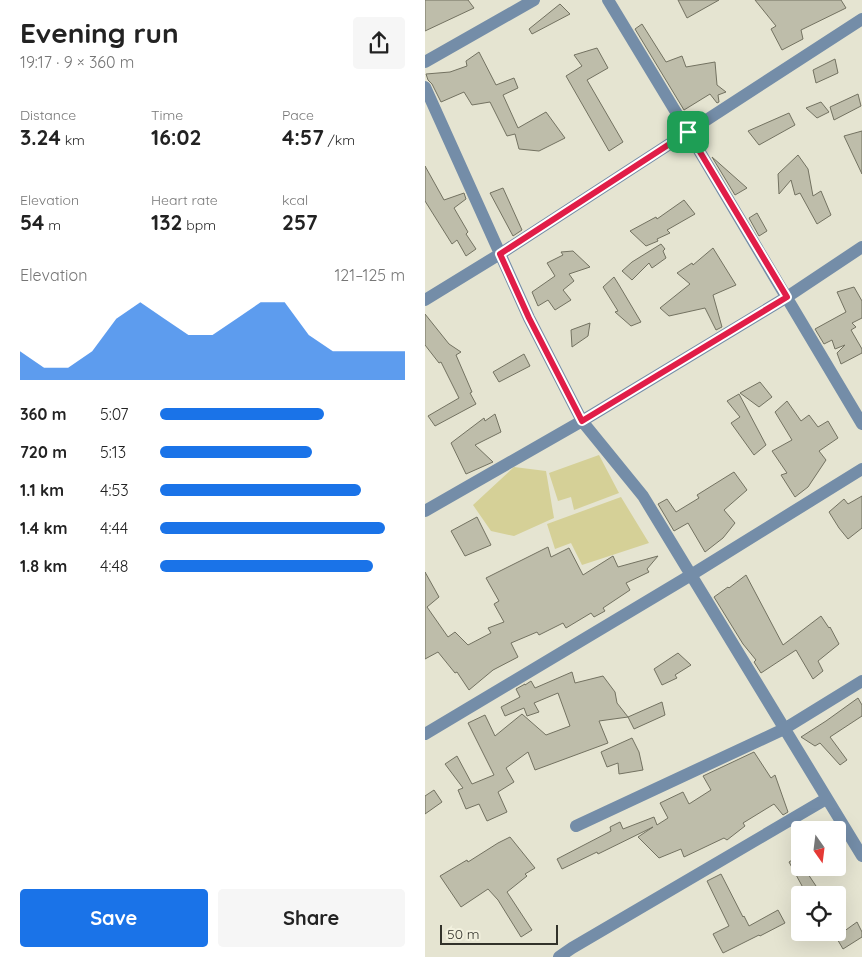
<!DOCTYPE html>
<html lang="en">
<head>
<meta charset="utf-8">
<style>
	:root { --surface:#fff; --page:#f6f6f6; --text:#222; --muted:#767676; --accent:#1a73e8 }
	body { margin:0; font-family:Quicksand,sans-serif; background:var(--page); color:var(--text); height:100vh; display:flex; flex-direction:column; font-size:19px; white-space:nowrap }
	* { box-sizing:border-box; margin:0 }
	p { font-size:16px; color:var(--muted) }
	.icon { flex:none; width:28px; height:28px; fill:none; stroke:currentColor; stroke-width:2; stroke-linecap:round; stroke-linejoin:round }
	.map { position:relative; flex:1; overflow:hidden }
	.sheet { display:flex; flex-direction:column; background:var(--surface); width:425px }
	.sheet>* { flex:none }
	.needle { width:32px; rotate:166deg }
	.buttons { position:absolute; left:366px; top:821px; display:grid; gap:10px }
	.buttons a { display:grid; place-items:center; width:55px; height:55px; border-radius:5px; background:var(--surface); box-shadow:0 5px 20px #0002; font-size:25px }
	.scale { position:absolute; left:15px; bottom:12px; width:118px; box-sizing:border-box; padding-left:5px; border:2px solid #32322a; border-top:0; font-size:14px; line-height:18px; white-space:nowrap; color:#32322a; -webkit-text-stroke:4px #f2f1de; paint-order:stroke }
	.pin { position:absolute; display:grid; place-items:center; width:42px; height:42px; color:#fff; margin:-21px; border-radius:10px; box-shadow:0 2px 8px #0006 }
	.round { display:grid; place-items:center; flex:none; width:52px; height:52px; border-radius:5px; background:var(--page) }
	.summary { display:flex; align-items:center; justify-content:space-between; height:85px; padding:0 20px }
	h1 { font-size:28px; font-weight:700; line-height:38px }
	.stats { display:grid; grid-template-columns:repeat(3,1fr); gap:8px; height:85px; padding:5px 20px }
	.stats div { display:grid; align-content:center }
	.stats b { font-size:21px; font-weight:700 }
	.stats small { font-size:14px; font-weight:400 }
	.stats p { font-size:14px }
	.chart { height:140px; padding:10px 20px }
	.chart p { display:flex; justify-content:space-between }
	.chart svg { width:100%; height:90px; margin-top:5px; fill:var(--accent); opacity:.7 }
	.button { display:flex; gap:10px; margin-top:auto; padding:10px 20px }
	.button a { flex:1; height:58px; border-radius:5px; background:var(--accent); color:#fff; font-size:20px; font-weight:700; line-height:58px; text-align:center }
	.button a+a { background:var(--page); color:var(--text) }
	ul { padding:0 20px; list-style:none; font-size:16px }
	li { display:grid; grid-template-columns:80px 60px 1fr; align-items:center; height:38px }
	li i { height:12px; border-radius:6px; background:var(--accent) }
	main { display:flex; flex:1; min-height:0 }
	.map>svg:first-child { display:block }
	.green { fill:#d5d097 }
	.building { fill:#bebdaa; stroke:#737261 }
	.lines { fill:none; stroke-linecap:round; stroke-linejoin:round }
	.minor { stroke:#748da8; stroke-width:12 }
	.route-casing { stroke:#fff; stroke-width:10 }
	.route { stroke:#e11d48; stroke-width:6 }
</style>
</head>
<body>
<main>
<section class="sheet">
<div class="summary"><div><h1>Evening run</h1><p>19:17 · 9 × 360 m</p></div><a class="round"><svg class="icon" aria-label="share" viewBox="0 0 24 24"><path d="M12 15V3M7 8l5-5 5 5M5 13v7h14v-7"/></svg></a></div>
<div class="stats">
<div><p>Distance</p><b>3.24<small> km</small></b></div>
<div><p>Time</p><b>16:02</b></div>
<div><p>Pace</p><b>4:57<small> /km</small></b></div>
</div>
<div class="stats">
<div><p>Elevation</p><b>54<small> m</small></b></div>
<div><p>Heart rate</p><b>132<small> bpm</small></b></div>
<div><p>kcal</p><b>257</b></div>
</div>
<div class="chart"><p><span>Elevation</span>121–125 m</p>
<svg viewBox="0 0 160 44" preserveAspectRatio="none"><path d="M0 44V30L10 38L20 38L30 30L40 14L50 6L60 14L70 22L80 22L90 14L100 6L110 6L120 22L130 30L140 30L150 30L160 30V44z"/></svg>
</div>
<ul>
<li><b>360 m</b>5:07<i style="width:67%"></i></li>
<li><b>720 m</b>5:13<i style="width:62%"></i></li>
<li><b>1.1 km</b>4:53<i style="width:82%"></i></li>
<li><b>1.4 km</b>4:44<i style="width:92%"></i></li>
<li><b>1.8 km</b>4:48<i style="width:87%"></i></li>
</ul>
<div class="button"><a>Save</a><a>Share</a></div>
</section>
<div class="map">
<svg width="437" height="957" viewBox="0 0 437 957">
	<rect width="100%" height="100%" fill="#e5e4d1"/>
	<!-- green -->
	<path class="green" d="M174,455L194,493L149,510L146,497L133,501L124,473Z
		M89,467L121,471L129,518L89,536L66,531L48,505Z
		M196,497L224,543L157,565L146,543L130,549L122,524Z"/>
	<!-- building -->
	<path class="building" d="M0,0H43L49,8L0,31Z
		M253,0H294L262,18Z
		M330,0H416L421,8L376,30L378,39L357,50L346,29L351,26Z
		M135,4L145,14L107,34L104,29Z
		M217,24L241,62L257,56L261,67L290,62L292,85L301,92L293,95L294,102L292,103L285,94L259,110L210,29Z
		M172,48L183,68L162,80L198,142L184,151L141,76L157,66L149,55Z
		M54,52L71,85L89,78L93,88L78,95L93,128L121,112L140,138L114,151L94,149L90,134L82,136L65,102L47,105L39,92L16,102L7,84L3,80L1,74L25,72L42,66L41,61Z
		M410,59L413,73L391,83L388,70Z
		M433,94L436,106L409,120L405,107Z
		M396,102L404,112L392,118L381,108Z
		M364,113L370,125L334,145L323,131Z
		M437,131V174L419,136Z
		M373,155L383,169L388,196L396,191L406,215L392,224L375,193L370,195L366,180L354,194L353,174Z
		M287,157L322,188L310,195Z
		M0,166L19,200L39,193L41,199L29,208L43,232L41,234L51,249L41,256L32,240L27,244L0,201Z
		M78,188L97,230L88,236L65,193Z
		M259,200L270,214L242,230L245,233L232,239L233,241L221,246L205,231L231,217L232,219Z
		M332,213L342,231L334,236L324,218Z
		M236,244L240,249L238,251L241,258L227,268L224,263L207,280L197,271L207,262Z
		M288,248L311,285L288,295L297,327L291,330L280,308L244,316L235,308L265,284L252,273L267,263L268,265Z
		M148,251L165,267L144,274L149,281L138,290L146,300L130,310L123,300L113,306L107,292L130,276L122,263L138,255L136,252Z
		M189,277L194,285L216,322L206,326L190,312L193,311L178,287Z
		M429,287L437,301V318L427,323L431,327L426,330L437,349V353L416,364L412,353L420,345L410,349L407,340L399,344L390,329L421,312L412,292Z
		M0,314L24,344L36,352L31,355L47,392L45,393L51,404L10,426L3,416L34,398L16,362L14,363L0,345Z
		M165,323L163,336L147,347L146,330Z
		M99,354L105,366L74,382L68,372Z
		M335,382L347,397L334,407L315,393Z
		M314,394L341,445L329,455L306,423L315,417L302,401Z
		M362,401L376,421L384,415L393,427L403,421L413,438L394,451L401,460L383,487L370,497L356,475L362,473L347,451L367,440L350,412Z
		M70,414L76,432L50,445L68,462L41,474L26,443L59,418L60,421Z
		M309,472L322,490L299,510L310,523L298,538L280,552L263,523L249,531L233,504L242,499L251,512L274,498L272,495Z
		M437,496V528L423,539L414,528L404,512L419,499L423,504Z
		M52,517L66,545L40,556L26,531Z
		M123,547L126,557L144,548L158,575L188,556L193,567L233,556L222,569L224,572L201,583L205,590L178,608L180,611L169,617L166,613L141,628L138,623L114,635L112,632L86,643L93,657L68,670L44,690L32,672L30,673L13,652L0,659V572L14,597L2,607L23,637L30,632L43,645L66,633L63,628L79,622L69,604L74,601L61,578Z
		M321,575L358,645L396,616L404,628L405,627L414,644L393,661L398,671L388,679L371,650L336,673L329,662L331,660L318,644L289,597L303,587L304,588Z
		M253,653L266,665L250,675L252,678L237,685L229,669Z
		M147,672L150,683L178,676L190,692L192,703L203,717L174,721L183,743L110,770L103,752L81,768L89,782L73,792L82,812L62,821L54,804L41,809L33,790L38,788L20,764L32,756L47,784L69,775L43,723L60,715L70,736L97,714L121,735L145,726L133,693L109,703L114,712L102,716L99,708L80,716L76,707L95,697L91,689L100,684V685L106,681L110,688Z
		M433,698L437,705V716L405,737L422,760L415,765L395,743L390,746L376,737L401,721Z
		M237,702L240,715L209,729L203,717Z
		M207,738L214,752L218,770L194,774L193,763L182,767L176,752Z
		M329,752L346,778L350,775L363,812L358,815L349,804L318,823L320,826L302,840L299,838L259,857L256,849L234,858L213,837L228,827L173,854L172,852L137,869L132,859L186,831L185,827L195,822L198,829L229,817L232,825L243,818L235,803L258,792L264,804L286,790L278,776Z
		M9,790L17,802L0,814V796Z
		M85,837L110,868L100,874L102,876L82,892L107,930L96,937L73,900L63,889L36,907L15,876L42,860L43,862L73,843Z
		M372,857L375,861V868H379L397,895H382L364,862Z
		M296,874L318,917L319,916L324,926L353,910L360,923L335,936L334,935L298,953L288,934L304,926L282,881Z
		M432,922L437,932V937L418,949L411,937Z"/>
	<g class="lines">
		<!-- minor -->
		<path class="minor" d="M183,0L263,132L437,424
			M0,62L109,0
			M0,87L104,318L157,421L218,496L437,856
			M0,300L75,254L437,19
			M0,511L157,421L362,297L437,247
			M0,734L266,575L437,469
			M151,826L359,729L437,681
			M134,957L147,948L401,799"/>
	</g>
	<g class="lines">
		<!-- route casing -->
		<g class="route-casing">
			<path id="route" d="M263,132L362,297L157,421L104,318L75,254Z"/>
		</g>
		<!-- route -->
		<use href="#route" class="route"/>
	</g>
</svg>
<div class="buttons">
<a><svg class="needle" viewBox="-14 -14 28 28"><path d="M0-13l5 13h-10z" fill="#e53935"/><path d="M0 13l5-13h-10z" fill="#767676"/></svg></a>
<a><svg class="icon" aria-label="locate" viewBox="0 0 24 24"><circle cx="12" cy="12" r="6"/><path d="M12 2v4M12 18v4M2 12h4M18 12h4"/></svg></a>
</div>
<div class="scale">50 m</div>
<div class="pin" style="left:263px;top:132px;background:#1e9e55"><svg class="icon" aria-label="arrive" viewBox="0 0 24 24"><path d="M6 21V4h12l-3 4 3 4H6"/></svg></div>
</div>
</main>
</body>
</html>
